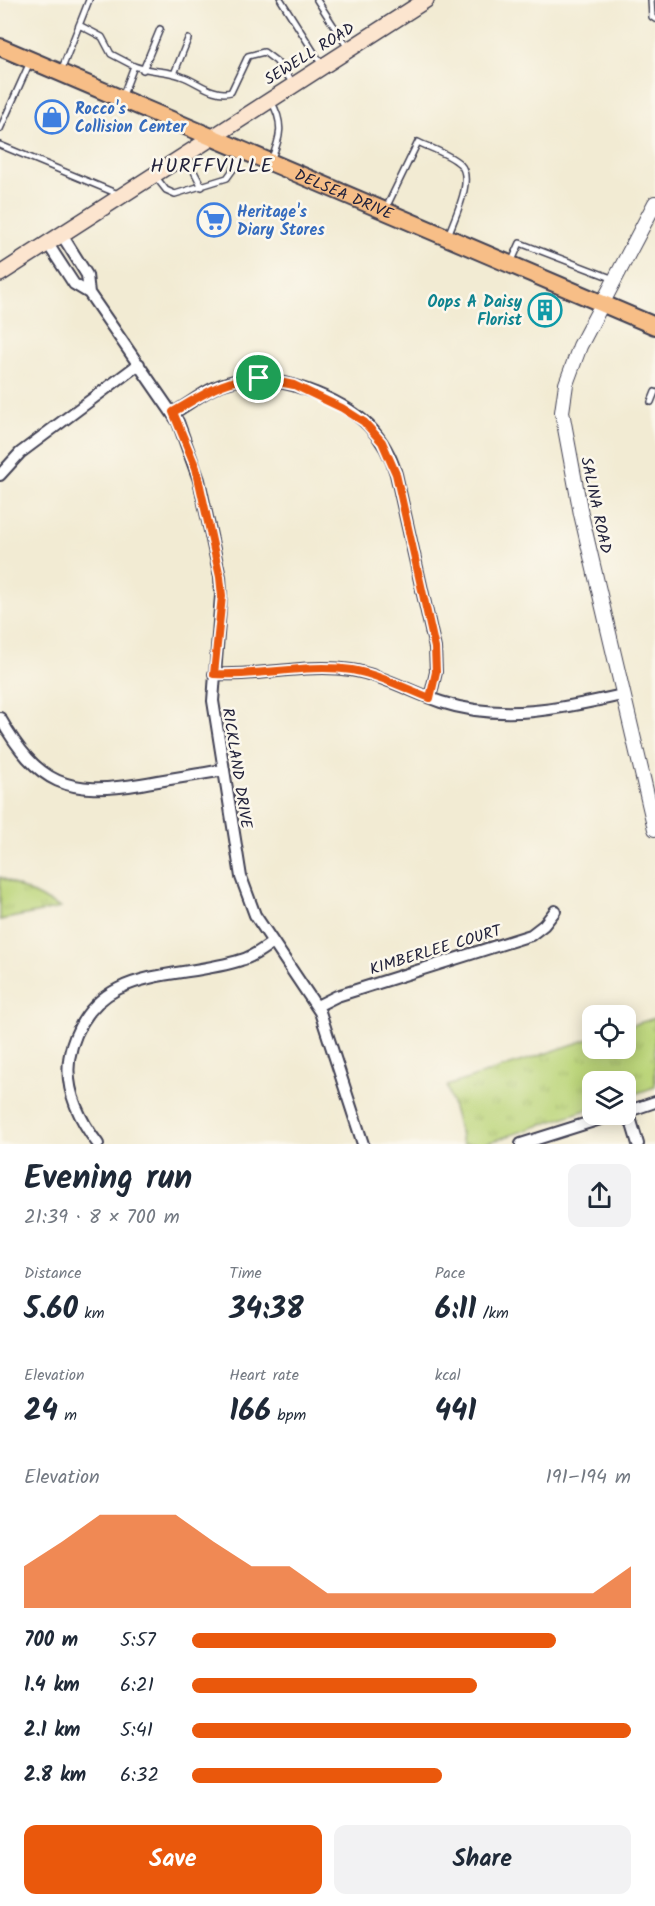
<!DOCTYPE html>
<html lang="en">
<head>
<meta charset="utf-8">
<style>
	:root { --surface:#fff; --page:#f2f2f3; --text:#1f2937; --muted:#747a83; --accent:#ea580c }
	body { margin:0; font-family:Kalam,sans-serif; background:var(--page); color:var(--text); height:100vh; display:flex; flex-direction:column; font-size:22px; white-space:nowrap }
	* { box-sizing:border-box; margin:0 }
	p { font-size:20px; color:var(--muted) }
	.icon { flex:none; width:33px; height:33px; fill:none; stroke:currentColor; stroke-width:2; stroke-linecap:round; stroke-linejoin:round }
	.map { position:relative; height:1144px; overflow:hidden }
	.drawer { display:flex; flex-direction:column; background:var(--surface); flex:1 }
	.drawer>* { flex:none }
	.controls { position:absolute; left:582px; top:1005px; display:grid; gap:12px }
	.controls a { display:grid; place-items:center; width:54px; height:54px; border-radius:12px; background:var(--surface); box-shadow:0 3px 15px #0003; font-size:30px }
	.pin { position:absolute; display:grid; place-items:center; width:51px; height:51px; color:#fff; margin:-26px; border:3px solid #fff; border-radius:50%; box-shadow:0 2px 6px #0007 }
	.round { display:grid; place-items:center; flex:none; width:63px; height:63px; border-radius:12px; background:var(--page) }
	.headline { display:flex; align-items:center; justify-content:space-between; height:102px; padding:0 24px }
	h1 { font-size:33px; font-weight:700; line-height:45px }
	.figures { display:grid; grid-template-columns:repeat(3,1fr); gap:9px; height:102px; padding:6px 24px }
	.figures div { display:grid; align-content:center }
	.figures b { font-size:30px; font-weight:700 }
	.figures small { font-size:16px; font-weight:400 }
	.figures p { font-size:16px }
	.chart { height:168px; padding:12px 24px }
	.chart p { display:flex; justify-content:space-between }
	.chart svg { width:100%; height:108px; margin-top:6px; fill:var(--accent); opacity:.7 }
	.primary-button { display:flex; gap:12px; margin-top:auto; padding:12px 24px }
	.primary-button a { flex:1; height:69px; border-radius:12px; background:var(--accent); color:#fff; font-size:24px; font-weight:700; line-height:69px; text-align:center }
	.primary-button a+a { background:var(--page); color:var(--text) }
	ul { padding:0 24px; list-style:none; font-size:20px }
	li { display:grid; grid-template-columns:96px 72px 1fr; align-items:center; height:45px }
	li i { height:15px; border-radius:8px; background:var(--accent) }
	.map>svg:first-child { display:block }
	.grass { fill:url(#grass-tufts); stroke:#6f7c5a; stroke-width:1.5 }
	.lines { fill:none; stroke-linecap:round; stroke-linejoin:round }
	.service-casing { stroke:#414052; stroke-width:8 }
	.minor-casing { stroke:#414052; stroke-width:14 }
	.tertiary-casing { stroke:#414052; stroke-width:16 }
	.secondary-casing { stroke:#414052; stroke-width:18 }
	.primary-casing { stroke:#414052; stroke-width:20 }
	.service { stroke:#fff; stroke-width:5 }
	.minor { stroke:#fff; stroke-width:10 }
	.tertiary { stroke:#fff; stroke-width:14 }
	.secondary { stroke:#fce5cf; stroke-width:15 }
	.primary { stroke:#f7be87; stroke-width:16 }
	.route-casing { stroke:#fff; stroke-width:12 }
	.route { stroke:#ea580c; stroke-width:8 }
	.labels { text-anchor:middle; stroke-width:5; stroke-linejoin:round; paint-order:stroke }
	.street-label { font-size:16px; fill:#22223b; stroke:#fbf7ec }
	.shop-label { font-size:16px; font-weight:bold; fill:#366cbe; stroke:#fbf7ec; text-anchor:start }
	.culture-label { font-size:16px; font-weight:bold; fill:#0d838f; stroke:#fbf7ec; text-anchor:end }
	.quarter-label { font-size:20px; letter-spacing:1.5px; fill:#22223b; stroke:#fbf7ec }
</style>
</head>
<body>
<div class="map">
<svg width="655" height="1144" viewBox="0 0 655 1144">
	<defs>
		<pattern id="grass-tufts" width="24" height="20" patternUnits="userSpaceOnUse" patternTransform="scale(1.5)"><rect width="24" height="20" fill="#bcd57a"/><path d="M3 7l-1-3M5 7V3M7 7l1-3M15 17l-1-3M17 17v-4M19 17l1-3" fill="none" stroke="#a1b76a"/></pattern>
	</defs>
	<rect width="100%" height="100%" fill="#fbf7ec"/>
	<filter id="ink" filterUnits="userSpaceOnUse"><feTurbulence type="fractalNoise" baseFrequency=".0167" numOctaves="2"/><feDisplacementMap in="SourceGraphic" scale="12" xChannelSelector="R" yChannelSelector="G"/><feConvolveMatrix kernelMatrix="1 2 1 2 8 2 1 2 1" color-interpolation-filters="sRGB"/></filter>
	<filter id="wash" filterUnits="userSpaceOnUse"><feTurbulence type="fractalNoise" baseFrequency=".008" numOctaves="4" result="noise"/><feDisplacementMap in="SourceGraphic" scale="24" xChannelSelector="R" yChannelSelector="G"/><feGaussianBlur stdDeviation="1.35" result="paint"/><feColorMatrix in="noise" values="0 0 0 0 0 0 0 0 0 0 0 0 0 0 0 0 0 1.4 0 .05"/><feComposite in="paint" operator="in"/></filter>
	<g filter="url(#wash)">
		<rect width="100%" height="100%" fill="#f2ebd3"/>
		<!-- grass -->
		<path class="grass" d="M0,877L61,908L0,920Z
			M655,1018V1087L626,1097V1082H592V1108L484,1144H463L447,1086L592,1038V1048H626V1027Z"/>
	</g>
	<g filter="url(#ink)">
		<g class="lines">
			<!-- service casing -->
			<g class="service-casing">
				<path id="service" d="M281,0L322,65
					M317,0L348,48
					M651,0L652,17L655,19
					M79,25L102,37L111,54L134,66
					M143,70L160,29
					M61,71L89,0
					M174,74L188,39
					M123,95L134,66C150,72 166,70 181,76C197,81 213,97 231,92L248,56L264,52L276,61L293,83
					M271,101C284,123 281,137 271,160
					M0,129L30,62
					M0,145L118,194
					M186,156L202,187
					M155,176L166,190L175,194L227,178L245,153
					M386,208L418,142C430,148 450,154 460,164C475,179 454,218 448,236
					M511,263L520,243L614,279
					M651,402L655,392"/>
			</g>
			<!-- minor casing -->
			<g class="minor-casing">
				<path id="minor" d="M62,235L87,275L89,293L178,422L199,480L220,577L221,595L213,701L241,877L255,915L320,1012L363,1144
					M48,244L74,284L89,293
					M173,413C194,401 210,386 234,381C274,372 340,397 369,426C382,440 391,456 396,474L435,648L436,672L430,698
					M0,475L20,453L139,364
					M214,674C259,677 306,663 351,670C382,675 411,692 441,702C502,722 561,709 622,695
					M0,718C38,785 68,796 141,784C168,779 196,775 223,770
					M317,1006L337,996L531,935L544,925L555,911
					M628,1111L638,1144
					M626,1112L655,1102
					M98,1144C76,1115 61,1082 72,1046C98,963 177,981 241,960C253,957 263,949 273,942
					M521,1144L616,1114"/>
			</g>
			<!-- tertiary casing -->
			<g class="tertiary-casing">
				<path id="tertiary" d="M655,203L580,346L566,384L562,412L581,514L655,829"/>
			</g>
			<!-- secondary casing -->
			<g class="secondary-casing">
				<path id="secondary" d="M0,274L426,0"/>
			</g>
			<!-- primary casing -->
			<g class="primary-casing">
				<g id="primary">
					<path id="s1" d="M0,47L655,326"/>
				</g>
			</g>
			<!-- service -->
			<use href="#service" class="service"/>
			<!-- minor -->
			<use href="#minor" class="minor"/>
			<!-- tertiary -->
			<use href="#tertiary" class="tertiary"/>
			<!-- secondary -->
			<use href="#secondary" class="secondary"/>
			<!-- primary -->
			<use href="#primary" class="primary"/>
		</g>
	</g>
	<g class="lines" filter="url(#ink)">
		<!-- route casing -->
		<g class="route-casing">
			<path id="route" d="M259,378L294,385L342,408L364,422L382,442L396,474L435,648L436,672L430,698C405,688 379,675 352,670C306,663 259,677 214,674L222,596L220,577L196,468L173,412C202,396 223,378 259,378Z"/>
		</g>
		<!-- route -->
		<use href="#route" class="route"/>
	</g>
	<!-- icons -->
	<defs>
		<g id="shop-ring" transform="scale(1.725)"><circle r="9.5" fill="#fbf7ec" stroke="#3f7fe0" stroke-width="1.5"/><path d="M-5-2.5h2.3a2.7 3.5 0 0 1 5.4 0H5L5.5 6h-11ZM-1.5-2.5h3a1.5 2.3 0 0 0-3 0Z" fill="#3f7fe0"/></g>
		<g id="supermarket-ring" transform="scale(1.725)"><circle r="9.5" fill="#fbf7ec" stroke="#3f7fe0" stroke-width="1.5"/><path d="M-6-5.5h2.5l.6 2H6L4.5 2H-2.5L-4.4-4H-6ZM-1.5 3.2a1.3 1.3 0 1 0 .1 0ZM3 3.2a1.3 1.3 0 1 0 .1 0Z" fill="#3f7fe0"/></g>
		<g id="building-ring" transform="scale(1.725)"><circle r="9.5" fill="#fbf7ec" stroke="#0f9aa8" stroke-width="1.5"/><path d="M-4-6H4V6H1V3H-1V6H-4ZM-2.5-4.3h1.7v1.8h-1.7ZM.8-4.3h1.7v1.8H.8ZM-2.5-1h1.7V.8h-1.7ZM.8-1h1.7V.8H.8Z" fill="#0f9aa8"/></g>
	</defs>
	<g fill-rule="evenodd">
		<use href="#shop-ring" x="52" y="117"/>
		<use href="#supermarket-ring" x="214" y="220"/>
		<use href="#building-ring" x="545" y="310"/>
	</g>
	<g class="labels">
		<!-- street labels -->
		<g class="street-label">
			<text transform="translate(309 53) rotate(-32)" y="6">SEWELL ROAD</text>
			<text dy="6" stroke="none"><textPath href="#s1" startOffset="374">DELSEA DRIVE</textPath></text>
			<text transform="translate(597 505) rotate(78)" y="6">SALINA ROAD</text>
			<text transform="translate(238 768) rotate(81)" y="6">RICKLAND DRIVE</text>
			<text transform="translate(435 949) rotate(-17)" y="6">KIMBERLEE COURT</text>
		</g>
		<!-- shop labels -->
		<g class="shop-label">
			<text x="75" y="114">Rocco's<tspan x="75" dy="18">Collision Center</tspan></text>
			<text x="237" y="217">Heritage's<tspan x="237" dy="18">Diary Stores</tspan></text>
		</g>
		<!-- culture labels -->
		<g class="culture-label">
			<text x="522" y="307">Oops A Daisy<tspan x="522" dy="18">Florist</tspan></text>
		</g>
		<!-- quarter labels -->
		<g class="quarter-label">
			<text x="212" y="172">HURFFVILLE</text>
		</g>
	</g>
</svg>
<div class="controls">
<a><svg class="icon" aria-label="locate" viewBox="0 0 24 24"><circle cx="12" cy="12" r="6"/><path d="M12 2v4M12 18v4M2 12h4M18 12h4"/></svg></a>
<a><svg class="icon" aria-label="layers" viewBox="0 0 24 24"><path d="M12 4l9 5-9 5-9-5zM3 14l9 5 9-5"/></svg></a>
</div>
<div class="pin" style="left:259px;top:378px;background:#1e9e55"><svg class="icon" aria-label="arrive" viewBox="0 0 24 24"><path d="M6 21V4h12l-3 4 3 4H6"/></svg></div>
</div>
<section class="drawer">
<div class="headline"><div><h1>Evening run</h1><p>21:39 · 8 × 700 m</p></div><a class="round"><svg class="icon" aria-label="share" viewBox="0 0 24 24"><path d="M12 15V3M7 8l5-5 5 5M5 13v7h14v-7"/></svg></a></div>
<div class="figures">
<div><p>Distance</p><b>5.60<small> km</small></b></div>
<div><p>Time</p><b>34:38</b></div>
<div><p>Pace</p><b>6:11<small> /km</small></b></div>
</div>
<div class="figures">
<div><p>Elevation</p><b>24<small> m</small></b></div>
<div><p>Heart rate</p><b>166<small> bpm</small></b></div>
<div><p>kcal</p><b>441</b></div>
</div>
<div class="chart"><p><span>Elevation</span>191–194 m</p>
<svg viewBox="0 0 160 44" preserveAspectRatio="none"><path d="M0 44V27L10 17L20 6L30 6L40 6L50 17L60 27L70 27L80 38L90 38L100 38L110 38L120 38L130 38L140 38L150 38L160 27V44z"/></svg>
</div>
<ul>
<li><b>700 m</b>5:57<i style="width:83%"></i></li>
<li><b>1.4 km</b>6:21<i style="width:65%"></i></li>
<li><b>2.1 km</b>5:41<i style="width:100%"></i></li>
<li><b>2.8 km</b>6:32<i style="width:57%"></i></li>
</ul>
<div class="primary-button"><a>Save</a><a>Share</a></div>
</section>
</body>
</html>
